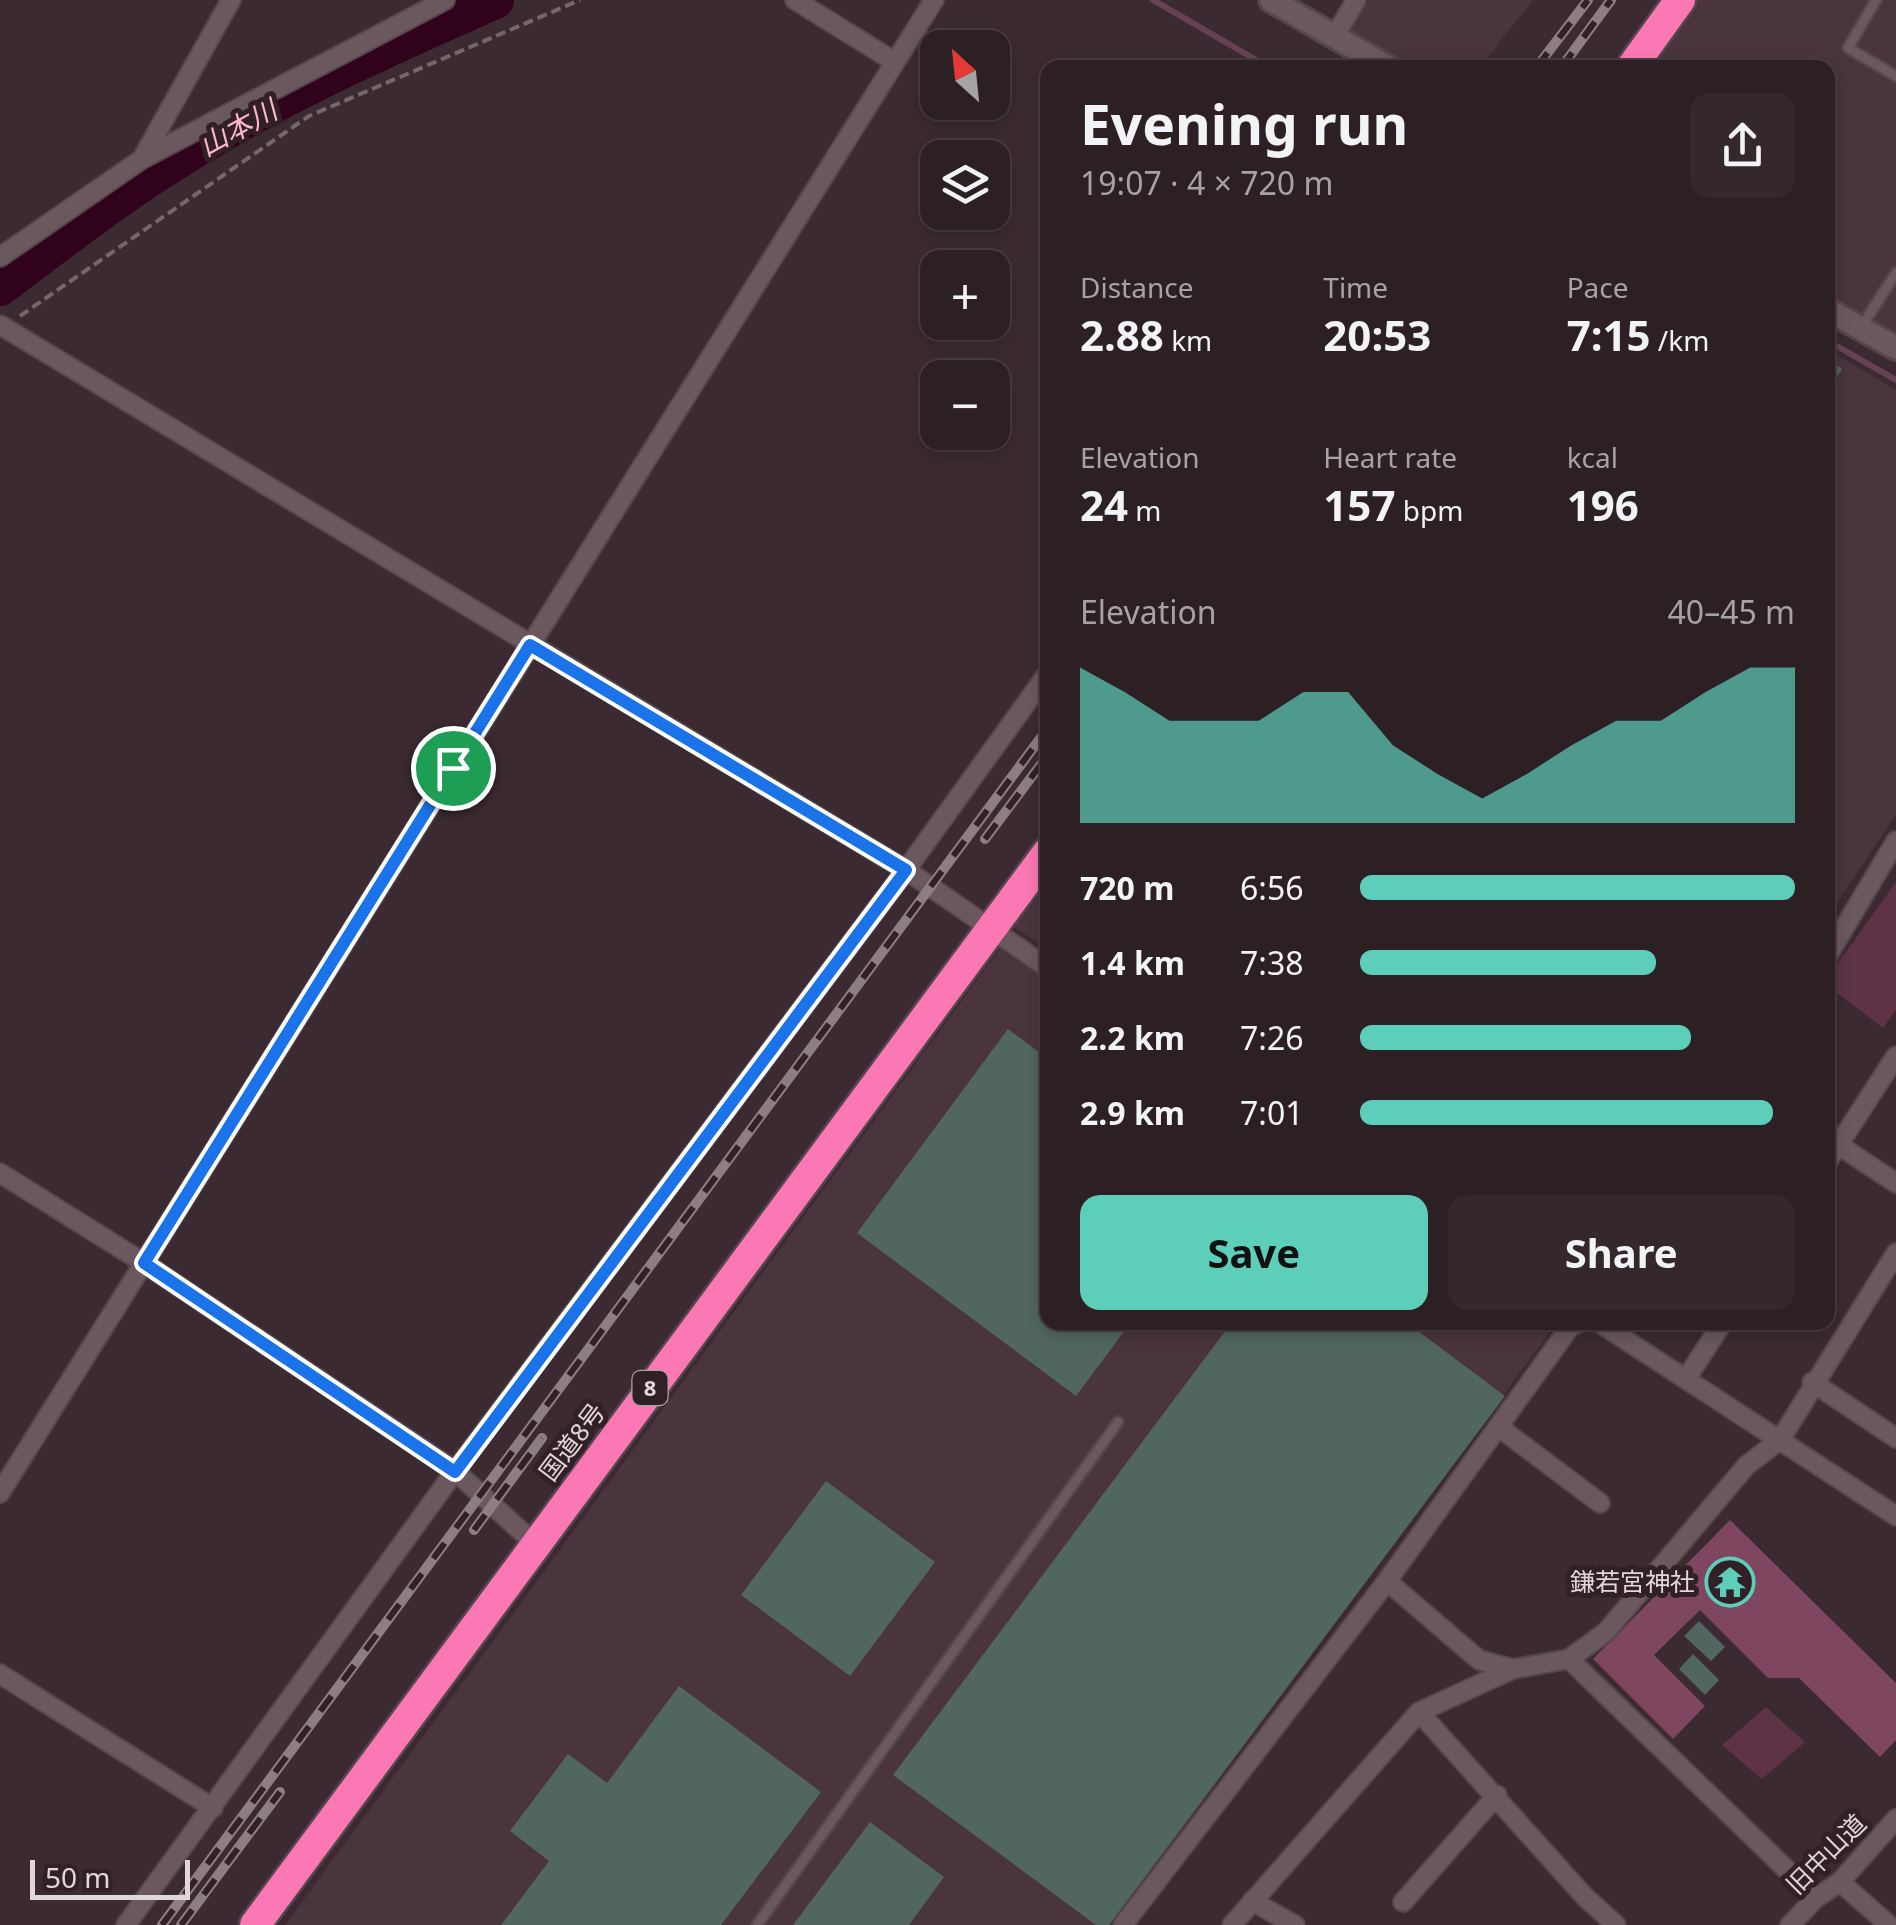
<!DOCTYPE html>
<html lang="en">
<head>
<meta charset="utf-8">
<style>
	:root { --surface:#2c2025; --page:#34282d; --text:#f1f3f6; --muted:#a6a3a7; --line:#483e42; --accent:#5dceb9 }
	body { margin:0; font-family:"Noto Sans","Noto Sans JP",sans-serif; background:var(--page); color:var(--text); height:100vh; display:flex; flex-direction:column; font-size:38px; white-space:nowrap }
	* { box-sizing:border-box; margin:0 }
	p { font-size:32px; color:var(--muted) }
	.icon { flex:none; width:55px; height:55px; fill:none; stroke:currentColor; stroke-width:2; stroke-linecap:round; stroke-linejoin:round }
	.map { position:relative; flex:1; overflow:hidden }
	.details { position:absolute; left:1040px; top:60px; width:795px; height:1270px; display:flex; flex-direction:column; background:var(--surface); border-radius:20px; box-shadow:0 5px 15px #0003,0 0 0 2px var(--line) }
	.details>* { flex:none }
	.needle { width:65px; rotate:333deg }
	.tools { position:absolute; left:920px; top:30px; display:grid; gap:20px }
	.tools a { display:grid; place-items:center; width:90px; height:90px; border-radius:20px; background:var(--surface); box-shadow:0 5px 15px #0003,0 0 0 2px var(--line); font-size:50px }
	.scale { position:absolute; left:30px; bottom:25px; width:160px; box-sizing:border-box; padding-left:10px; border:5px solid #e1d6da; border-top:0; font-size:28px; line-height:35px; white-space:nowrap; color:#e1d6da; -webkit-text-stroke:8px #312127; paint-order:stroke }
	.pin { position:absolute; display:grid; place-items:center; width:85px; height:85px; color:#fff; margin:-42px; border:5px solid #fff; border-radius:50%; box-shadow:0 2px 10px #0007 }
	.round { display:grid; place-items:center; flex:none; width:105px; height:105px; border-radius:20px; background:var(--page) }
	.head { display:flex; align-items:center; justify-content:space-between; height:170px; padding:0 40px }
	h1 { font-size:55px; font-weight:700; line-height:75px }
	.stats { display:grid; grid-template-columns:repeat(3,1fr); gap:15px; height:170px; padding:10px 40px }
	.stats div { display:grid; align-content:center }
	.stats b { font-size:42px; font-weight:700 }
	.stats small { font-size:28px; font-weight:400 }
	.stats p { font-size:28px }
	.chart { height:280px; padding:20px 40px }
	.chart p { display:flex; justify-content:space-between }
	.chart svg { width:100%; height:180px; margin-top:10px; fill:var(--accent); opacity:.7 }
	.button { display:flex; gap:20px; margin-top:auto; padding:20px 40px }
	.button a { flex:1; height:115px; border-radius:20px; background:var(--accent); color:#111; font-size:40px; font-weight:700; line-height:115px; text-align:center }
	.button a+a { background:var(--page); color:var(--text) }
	ul { padding:0 40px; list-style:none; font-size:32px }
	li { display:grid; grid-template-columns:160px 120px 1fr; align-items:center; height:75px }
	li i { height:25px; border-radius:12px; background:var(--accent) }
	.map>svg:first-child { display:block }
	.built { fill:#4a343e }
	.green { fill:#5d3345 }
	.forest { fill:#7e475f }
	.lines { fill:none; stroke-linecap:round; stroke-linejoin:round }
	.stream { stroke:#664254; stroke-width:6 }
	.river { stroke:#31021b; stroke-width:38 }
	.building { fill:#516661 }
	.lane-casing { stroke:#54464b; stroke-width:14 }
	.street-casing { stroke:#54464b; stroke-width:22 }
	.secondary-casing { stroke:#54464b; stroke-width:28 }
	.highway-casing { stroke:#54464b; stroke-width:35 }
	.path { stroke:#75666c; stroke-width:4; stroke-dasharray:10 5; stroke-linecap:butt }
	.lane { stroke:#6b585f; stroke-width:9 }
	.street { stroke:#6b585f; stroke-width:18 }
	.secondary { stroke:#6b585f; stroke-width:22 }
	.highway { stroke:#fb78b5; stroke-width:30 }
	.rail-casing { stroke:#8c7e84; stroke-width:10 }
	.rail { stroke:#312127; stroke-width:6; stroke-dasharray:19; stroke-linecap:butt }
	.route-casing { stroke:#fff; stroke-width:20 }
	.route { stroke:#1a73e8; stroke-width:12 }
	.labels { text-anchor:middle; stroke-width:10; stroke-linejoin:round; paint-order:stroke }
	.shield { fill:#312127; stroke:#aca0a4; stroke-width:2.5 }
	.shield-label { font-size:22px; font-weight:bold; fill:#e1d6da }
	.street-label { font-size:25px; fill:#e1d6da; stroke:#312127 }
	.poi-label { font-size:25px; fill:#e1d6da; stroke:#312127; text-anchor:end }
	.water-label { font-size:28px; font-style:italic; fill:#fdb6d3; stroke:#312127 }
</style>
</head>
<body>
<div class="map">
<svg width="1896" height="1925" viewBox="0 0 1896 1925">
	<rect width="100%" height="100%" fill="#3b2a31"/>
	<!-- built -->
	<path class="built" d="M1366,0H1533L1480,67H1410L1347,32Z
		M1695,0H1896V334L1828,297V68H1643Z
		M1828,350L1896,390V815L1828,916Z
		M1047,871V949L1008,923Z
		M1001,947L1047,978L1048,1322L1556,1324L1112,1925H285Z"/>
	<!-- green -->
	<path class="green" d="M1896,882V1010L1883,1028L1828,986V977Z
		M1766,1707L1805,1742L1762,1779L1722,1745Z"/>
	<!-- forest -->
	<path class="forest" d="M1730,1520L1896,1683V1740L1880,1757L1799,1678H1768L1700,1610L1654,1655L1705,1706L1673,1739L1593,1659Z"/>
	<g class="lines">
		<!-- stream -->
		<path class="stream" d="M1153,0L1270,68
			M1828,341L1896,380"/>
		<!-- river -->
		<path class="river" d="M0,287C49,250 98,212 148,179C256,106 377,52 495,0"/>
	</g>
	<!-- building -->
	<path class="building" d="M1828,360L1842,369L1828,392Z
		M1008,1029L1048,1059V1322H1131L1076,1396L857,1233Z
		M1232,1322H1406L1505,1396L1109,1925H1096L893,1775Z
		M826,1481L935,1562L850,1676L741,1595Z
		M1699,1621L1725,1647L1711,1661L1684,1636Z
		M1693,1654L1719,1680L1705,1695L1679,1669Z
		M679,1686L821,1792L721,1925H501L549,1861L510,1831L568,1754L607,1783Z
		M870,1822L944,1877L909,1925H793Z"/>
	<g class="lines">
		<!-- lane casing -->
		<g class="lane-casing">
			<path id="lane" d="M1876,0L1848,48L1896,76
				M1862,326L1896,273
				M757,1925L1118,1422"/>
		</g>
		<!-- street casing -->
		<g class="street-casing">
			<path id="street" d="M795,0L895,62
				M1335,36L1356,0
				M143,157L231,0
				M0,257L142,159L445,0
				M0,325L906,870L1048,968
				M1828,955L1896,841
				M1828,1138L1896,1183
				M1828,1161L1896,1056
				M0,1173L144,1263L455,1471L534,1543
				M1598,1322L1896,1516
				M1686,1379L1723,1322
				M1812,1382L1896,1438
				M1500,1428L1600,1503
				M0,1493L934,0
				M1387,1581L1479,1660L1513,1669
				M1569,1659L1816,1898
				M0,1674L213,1808
				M1419,1712L1585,1897L1616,1925
				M1840,1882L1889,1925
				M1252,1901L1295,1925
				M1403,1902L1497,1795
				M126,1925L455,1471L906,870L1048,673
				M1123,1925L1387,1581L1570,1327L1580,1322
				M1232,1925L1419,1712L1513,1669L1569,1659L1606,1632L1747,1465L1780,1440L1896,1253
				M1790,1925L1816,1898L1840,1882L1896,1819"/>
		</g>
		<!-- secondary casing -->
		<g class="secondary-casing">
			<path id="secondary" d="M1271,0L1389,68
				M1828,310L1896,348"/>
		</g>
		<!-- highway casing -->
		<g class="highway-casing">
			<path id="highway" d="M1631,68L1680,0
				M255,1925L1048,852"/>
		</g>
		<!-- path -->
		<path class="path" d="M20,316L309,116L580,0"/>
		<!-- lane -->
		<use href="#lane" class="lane"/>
		<!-- street -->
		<use href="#street" class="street"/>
		<!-- secondary -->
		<use href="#secondary" class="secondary"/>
		<!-- highway -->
		<use href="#highway" class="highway"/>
		<!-- rail casing -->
		<g class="rail-casing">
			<path id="rail" d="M1536,68L1588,0
				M1561,68L1611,0
				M985,839L1048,755
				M474,1530L542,1438
				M162,1925L1048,728
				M181,1925L280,1792"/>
		</g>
		<!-- rail -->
		<use href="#rail" class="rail"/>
	</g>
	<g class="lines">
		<!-- route casing -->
		<g class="route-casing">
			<path id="route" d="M530,645L906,870L455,1472L144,1263Z"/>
		</g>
		<!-- route -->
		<use href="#route" class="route"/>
	</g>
	<!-- icons -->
	<defs>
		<g id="temple-ring" transform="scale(2.5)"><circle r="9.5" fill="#312127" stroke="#5dceb9" stroke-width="1.5"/><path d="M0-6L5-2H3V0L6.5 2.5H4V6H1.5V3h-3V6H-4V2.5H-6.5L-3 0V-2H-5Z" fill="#5dceb9"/></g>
	</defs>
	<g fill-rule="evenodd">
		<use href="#temple-ring" x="1730" y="1582"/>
	</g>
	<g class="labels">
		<!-- shield labels -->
		<rect class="shield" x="632.5" y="1371" width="35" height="34" rx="8"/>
		<g class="shield-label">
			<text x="650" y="1396">8</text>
		</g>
		<!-- street labels -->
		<g class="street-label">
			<text transform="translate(572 1442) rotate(-53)" y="9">国道8号</text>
			<text transform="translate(1826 1854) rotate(-45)" y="9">旧中山道</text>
		</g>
		<!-- poi labels -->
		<g class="poi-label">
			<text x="1695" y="1591">鎌若宮神社</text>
		</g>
		<!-- water labels -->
		<g class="water-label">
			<text transform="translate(238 128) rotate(-29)" y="10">山本川</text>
		</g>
	</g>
</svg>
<div class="tools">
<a><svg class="needle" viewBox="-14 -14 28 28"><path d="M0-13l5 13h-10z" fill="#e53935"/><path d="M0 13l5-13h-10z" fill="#a6a3a7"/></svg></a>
<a><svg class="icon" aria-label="layers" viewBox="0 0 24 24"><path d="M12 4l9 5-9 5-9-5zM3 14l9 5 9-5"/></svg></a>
<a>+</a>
<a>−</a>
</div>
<div class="scale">50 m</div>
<div class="pin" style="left:453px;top:768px;background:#1e9e55"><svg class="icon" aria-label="arrive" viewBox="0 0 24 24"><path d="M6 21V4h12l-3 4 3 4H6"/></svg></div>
<section class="details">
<div class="head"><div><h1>Evening run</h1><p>19:07 · 4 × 720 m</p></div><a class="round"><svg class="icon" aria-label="share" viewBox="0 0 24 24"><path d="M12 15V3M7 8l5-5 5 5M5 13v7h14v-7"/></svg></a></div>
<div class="stats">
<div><p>Distance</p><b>2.88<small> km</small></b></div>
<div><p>Time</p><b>20:53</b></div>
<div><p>Pace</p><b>7:15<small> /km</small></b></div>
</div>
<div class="stats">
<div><p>Elevation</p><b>24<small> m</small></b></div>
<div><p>Heart rate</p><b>157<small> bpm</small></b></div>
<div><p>kcal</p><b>196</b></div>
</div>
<div class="chart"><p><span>Elevation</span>40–45 m</p>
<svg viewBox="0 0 160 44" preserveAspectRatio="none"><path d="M0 44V6L10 12L20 19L30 19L40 19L50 12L60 12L70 25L80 32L90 38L100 32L110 25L120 19L130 19L140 12L150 6L160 6V44z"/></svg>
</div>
<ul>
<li><b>720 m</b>6:56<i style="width:100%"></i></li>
<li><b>1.4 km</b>7:38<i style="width:68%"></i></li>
<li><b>2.2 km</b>7:26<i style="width:76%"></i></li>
<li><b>2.9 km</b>7:01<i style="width:95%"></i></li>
</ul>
<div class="button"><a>Save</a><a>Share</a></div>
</section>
</div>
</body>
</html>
